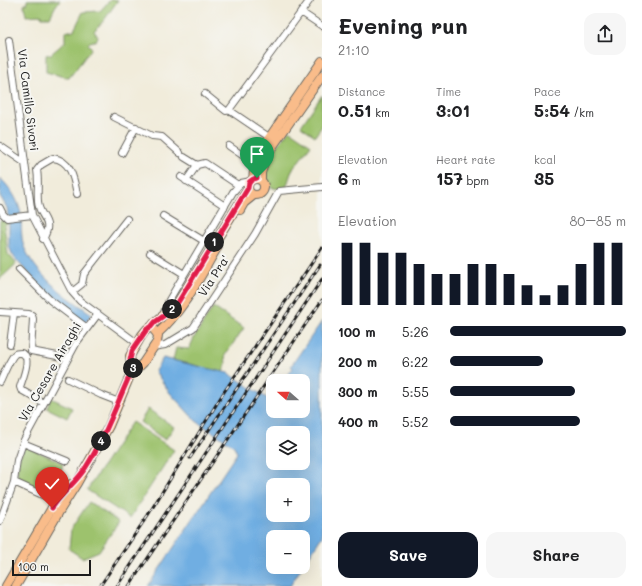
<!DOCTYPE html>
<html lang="en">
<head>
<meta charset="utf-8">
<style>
	:root { --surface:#fff; --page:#f6f6f6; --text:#202124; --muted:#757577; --accent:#111827 }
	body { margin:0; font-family:Mali,sans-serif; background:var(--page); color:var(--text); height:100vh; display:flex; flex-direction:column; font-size:15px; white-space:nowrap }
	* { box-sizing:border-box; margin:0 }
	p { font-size:13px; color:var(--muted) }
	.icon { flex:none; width:22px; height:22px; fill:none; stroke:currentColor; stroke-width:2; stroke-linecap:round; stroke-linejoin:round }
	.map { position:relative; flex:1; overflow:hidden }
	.panel { display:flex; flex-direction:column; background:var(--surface); width:320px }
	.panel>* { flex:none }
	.needle { width:26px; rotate:291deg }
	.buttons { position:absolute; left:266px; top:374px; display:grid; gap:8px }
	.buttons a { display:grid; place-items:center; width:44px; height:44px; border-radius:8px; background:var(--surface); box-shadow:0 4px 16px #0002; font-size:20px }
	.scale { position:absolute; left:12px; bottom:10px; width:79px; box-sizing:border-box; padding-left:4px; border:2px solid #1c1c1c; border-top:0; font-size:11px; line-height:14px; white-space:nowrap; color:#1c1c1c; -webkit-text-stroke:3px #f6f6f2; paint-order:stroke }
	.pin { position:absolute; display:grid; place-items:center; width:34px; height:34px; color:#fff; margin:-41px -17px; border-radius:50% 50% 50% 0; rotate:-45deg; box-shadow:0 0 4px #0007 }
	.pin .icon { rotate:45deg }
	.km { position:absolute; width:20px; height:20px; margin:-10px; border-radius:50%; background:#222; color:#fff; font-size:11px; line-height:20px; text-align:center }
	.round { display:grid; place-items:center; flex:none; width:42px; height:42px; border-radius:12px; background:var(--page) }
	.summary { display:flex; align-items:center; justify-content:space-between; height:68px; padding:0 16px }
	h1 { font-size:22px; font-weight:800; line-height:30px }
	.stats { display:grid; grid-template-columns:repeat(3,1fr); gap:6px; height:68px; padding:4px 16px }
	.stats div { display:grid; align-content:center }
	.stats b { font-size:17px; font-weight:800 }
	.stats small { font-size:11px; font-weight:400 }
	.stats p { font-size:11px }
	.chart { height:112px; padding:8px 16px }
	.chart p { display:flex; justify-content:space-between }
	.chart svg { width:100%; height:72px; margin-top:4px; stroke:var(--accent); stroke-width:6 }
	.button { display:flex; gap:8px; margin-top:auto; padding:8px 16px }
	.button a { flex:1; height:46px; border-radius:12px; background:var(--accent); color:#fff; font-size:16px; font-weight:800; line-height:46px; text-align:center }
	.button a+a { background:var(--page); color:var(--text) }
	ul { padding:0 16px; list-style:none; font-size:13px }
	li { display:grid; grid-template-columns:64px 48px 1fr; align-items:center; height:30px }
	li i { height:10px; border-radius:5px; background:var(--accent) }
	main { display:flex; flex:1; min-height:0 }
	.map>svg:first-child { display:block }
	.green { fill:#9dc26d; stroke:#5c6f44 }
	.water { fill:#6faee2; stroke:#46657f; fill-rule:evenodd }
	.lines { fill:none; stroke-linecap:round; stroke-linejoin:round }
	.minor-casing { stroke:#67655f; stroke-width:8 }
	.major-casing { stroke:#67655f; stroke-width:10 }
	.minor { stroke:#fff; stroke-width:6 }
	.major { stroke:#f9bc8a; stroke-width:8 }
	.rail-casing { stroke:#1c1c1c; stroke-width:3 }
	.rail { stroke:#f6f6f2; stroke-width:1.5; stroke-dasharray:4.5; stroke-linecap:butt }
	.route-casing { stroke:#fff; stroke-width:8 }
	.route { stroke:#e11d48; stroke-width:5 }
	.labels { text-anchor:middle; stroke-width:4; stroke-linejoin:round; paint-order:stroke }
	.street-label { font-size:12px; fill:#1c1c1c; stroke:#f6f6f2 }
</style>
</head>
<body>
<main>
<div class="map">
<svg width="322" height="586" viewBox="0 0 322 586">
	<rect width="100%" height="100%" fill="#f6f6f2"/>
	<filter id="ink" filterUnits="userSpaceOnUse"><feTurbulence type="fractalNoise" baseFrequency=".025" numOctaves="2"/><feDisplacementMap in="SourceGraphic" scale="8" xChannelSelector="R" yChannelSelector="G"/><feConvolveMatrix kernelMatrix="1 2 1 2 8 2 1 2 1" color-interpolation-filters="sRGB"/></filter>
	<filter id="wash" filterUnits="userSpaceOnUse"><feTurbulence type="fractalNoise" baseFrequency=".012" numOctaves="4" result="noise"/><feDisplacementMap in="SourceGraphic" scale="16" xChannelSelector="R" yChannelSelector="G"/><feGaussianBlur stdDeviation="0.9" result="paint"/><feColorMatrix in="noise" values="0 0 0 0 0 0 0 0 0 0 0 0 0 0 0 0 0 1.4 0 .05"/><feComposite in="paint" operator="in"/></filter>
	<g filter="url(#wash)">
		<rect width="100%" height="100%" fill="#f1ecdb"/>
		<!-- green -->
		<path class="green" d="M27,0H60L55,7L50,17H42L41,15L26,16L24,5L27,3Z
			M110,0H118L105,19L94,31L98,37L97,40L90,42L88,44L92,48L69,78L46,72V55L51,54L65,42V32L74,30L83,12L100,11Z
			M322,95V126L315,136L301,126Z
			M289,130L311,145L292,170L286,188C279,189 270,190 267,182C260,166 280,143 289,130Z
			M9,219V223L4,225L8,254L16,263L14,266L0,279V221Z
			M213,307L244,328L225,355L226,364L223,372L173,360L176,348L189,349L194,338Z
			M51,398L72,408L67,418L47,408Z
			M148,409L174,427L165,440L140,422Z
			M132,422L174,450L130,518L87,490Z
			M25,446L63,463L58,484L49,496L17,481L18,460Z
			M89,502L119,522L99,551L82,558L69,549L71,529Z"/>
		<!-- water -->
		<path class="water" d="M0,178C9,186 20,202 21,215C22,226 20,241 26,251C40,279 67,297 92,314L85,323L65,309L49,295L17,261L12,254L9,246V223L7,208L0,196Z
			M322,321V536L303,566V537H273V567H302L290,586H148L237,453L234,446L196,421L170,393L155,371L163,358L228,373L270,400L273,396V411H303V381H284L293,368L291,366ZM273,433H303V463H273ZM273,485H303V515H273Z"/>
	</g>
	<g filter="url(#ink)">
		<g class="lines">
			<!-- minor casing -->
			<g class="minor-casing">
				<path id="minor" d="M301,12L322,26
					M9,40L25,163
					M205,94L226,111L229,110L310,0
					M229,110L269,137
					M114,117L152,136L162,137L180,153
					M0,146L25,163L32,215L72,292L80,301L137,343
					M229,146L255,164
					M122,153L136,127
					M184,157L197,165
					M181,177L225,206
					M186,181L197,165L205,163L238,185
					M0,208L3,214L7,218L32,215
					M163,216L204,241
					M43,239C55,220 38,217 38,201C37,191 39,181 37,170L41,165L53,158C71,160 74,179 77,194
					M150,253L184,274
					M19,269L50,300L87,328
					M72,292L82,284L84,274L127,219
					M0,312L29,314L32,315L33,319L31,351L68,358
					M163,315L169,300L233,192L241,183L251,181
					M10,344L14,313
					M153,347L165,345L193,328L255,234L279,191L322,187
					M68,379L101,395L119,402
					M0,382C3,376 10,358 15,354C16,353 20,353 21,353C33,355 22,380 20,387L21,390L44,403
					M23,443L67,461
					M14,482L58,502
					M0,521L14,482L17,460L24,440L77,342L98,314"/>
			</g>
			<!-- major casing -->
			<g class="major-casing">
				<path id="major" d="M248 187a8 8 0 1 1 16 0a8 8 0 1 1-16 0Z
					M253,179L255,164L260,151L322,61
					M261,180V173L266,156L322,76
					M240,210L244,203L254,195
					M157,334C184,310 199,278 217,248
					M134,366L131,364L130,356L142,335L147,329L151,327L155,322L177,304L248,189
					M134,366H140L143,363L157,342L158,335L154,330
					M6,586L56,501L71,484
					M16,586L60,510L77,483L109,426L134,366"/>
			</g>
			<!-- minor -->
			<use href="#minor" class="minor"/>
			<!-- major -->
			<use href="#major" class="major"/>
			<!-- rail casing -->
			<g class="rail-casing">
				<path id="rail" d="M190,458L320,265
					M100,586L148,515L224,392L322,248
					M117,586L322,279
					M129,586L322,300"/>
			</g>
			<!-- rail -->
			<use href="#rail" class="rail"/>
		</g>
	</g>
	<g class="lines" filter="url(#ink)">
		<!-- route casing -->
		<g class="route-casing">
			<path id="route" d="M52,508C61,493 77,482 86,467C106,436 118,400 134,366L131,364L130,360L132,351L147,329L151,327L155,322L169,312L177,304L248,188C248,182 251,179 257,178"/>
		</g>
		<!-- route -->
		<use href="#route" class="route"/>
	</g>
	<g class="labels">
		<!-- street labels -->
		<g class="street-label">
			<text transform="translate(28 100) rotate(83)" y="4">Via Camillo Sivori</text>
			<text transform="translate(214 276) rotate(-57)" y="4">Via Pra'</text>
			<text transform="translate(50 372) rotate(-60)" y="4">Via Cesare Airaghi</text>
		</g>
	</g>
</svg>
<div class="buttons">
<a><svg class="needle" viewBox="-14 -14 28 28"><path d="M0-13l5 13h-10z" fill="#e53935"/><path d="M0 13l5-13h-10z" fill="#757577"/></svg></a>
<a><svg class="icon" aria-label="layers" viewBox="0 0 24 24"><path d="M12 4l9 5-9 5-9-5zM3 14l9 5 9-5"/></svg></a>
<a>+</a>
<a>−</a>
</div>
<div class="scale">100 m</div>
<div class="pin" style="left:257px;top:178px;background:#1e9e55"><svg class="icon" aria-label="arrive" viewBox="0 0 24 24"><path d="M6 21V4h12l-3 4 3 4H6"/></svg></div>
<div class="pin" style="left:52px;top:508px;background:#d93025"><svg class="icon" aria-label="check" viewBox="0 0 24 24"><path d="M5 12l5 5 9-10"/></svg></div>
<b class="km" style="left:214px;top:242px">1</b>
<b class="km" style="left:172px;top:309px">2</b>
<b class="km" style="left:133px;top:368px">3</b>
<b class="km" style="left:101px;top:441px">4</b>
</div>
<section class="panel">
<div class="summary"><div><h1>Evening run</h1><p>21:10</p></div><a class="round"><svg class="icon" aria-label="share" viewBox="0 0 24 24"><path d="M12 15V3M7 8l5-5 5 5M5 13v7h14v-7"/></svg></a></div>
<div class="stats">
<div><p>Distance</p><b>0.51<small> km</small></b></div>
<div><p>Time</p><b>3:01</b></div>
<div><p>Pace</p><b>5:54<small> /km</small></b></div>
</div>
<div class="stats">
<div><p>Elevation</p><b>6<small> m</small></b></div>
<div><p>Heart rate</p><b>157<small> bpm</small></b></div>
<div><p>kcal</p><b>35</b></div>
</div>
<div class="chart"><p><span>Elevation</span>80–85 m</p>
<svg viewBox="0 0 160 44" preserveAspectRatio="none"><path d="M5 44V6M15 44V6M25 44V12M35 44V12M45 44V19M55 44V25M65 44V25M75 44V19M85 44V19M95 44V25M105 44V32M115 44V38M125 44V32M135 44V19M145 44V6M155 44V6"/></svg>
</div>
<ul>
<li><b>100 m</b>5:26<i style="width:100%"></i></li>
<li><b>200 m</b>6:22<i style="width:53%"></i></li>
<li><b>300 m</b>5:55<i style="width:71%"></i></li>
<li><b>400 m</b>5:52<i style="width:74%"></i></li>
</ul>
<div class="button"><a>Save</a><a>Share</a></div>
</section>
</main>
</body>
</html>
